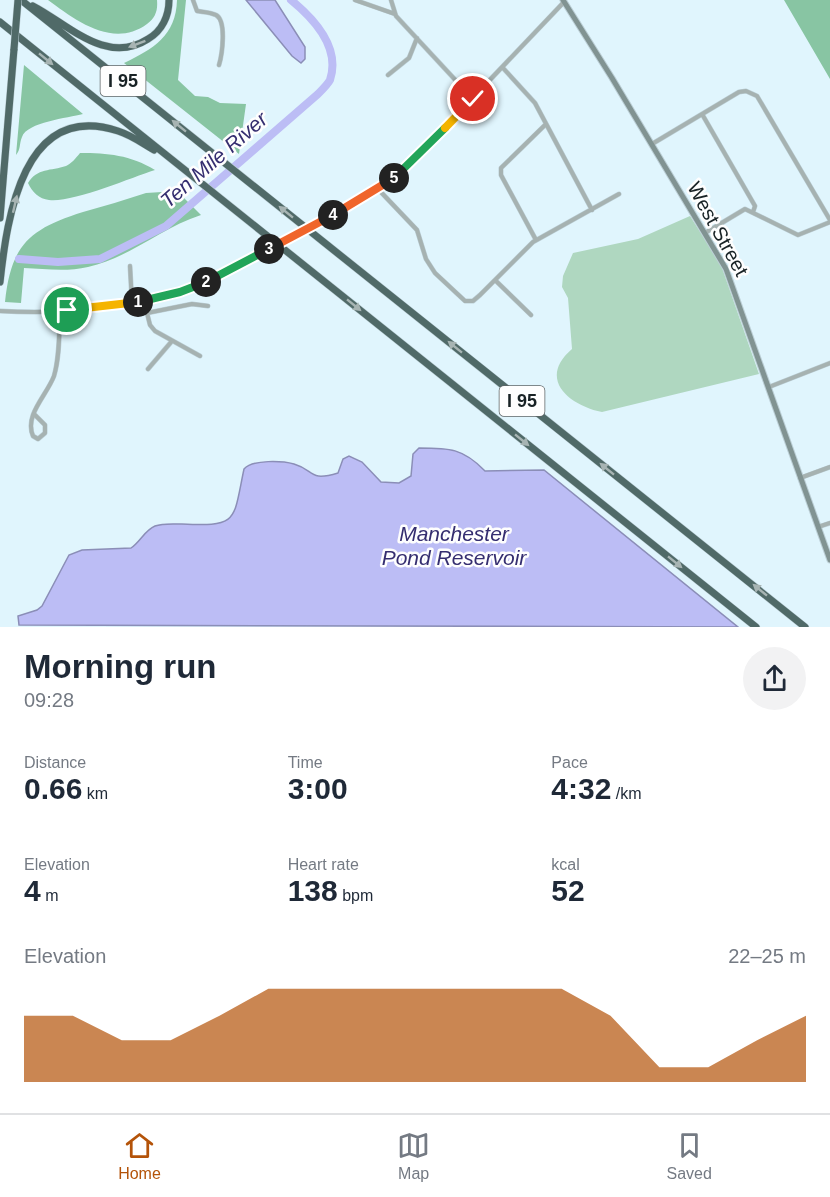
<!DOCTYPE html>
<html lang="en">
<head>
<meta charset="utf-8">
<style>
	:root { --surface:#fff; --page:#f2f2f3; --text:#1f2937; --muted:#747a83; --line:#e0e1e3; --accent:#b45309 }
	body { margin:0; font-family:Arial,sans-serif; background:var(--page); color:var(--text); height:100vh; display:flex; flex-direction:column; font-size:22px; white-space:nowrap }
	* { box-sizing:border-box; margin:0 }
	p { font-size:20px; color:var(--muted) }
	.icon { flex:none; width:33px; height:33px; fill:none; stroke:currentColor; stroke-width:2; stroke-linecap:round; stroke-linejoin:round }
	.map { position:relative; height:627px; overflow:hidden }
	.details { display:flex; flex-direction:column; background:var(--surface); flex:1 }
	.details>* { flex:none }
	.pin { position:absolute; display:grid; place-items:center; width:51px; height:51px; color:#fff; margin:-26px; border:3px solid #fff; border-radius:50%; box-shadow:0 2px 6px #0007 }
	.km { position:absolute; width:30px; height:30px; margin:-15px; border-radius:50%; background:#222; color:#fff; font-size:16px; line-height:30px; text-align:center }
	.round { display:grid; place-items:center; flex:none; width:63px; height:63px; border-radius:32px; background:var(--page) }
	.summary { display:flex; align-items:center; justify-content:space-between; height:102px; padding:0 24px }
	h1 { font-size:33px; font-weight:700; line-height:45px }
	.stats { display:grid; grid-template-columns:repeat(3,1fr); gap:9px; height:102px; padding:6px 24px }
	.stats div { display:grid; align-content:center }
	.stats b { font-size:30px; font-weight:700 }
	.stats small { font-size:16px; font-weight:400 }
	.stats p { font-size:16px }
	.chart { height:168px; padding:12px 24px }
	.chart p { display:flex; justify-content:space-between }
	.chart svg { width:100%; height:108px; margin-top:6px; fill:var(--accent); opacity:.7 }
	.tabs { display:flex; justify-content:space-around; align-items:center; height:84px; border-top:2px solid var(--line); background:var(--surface); font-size:16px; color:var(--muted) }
	.tabs a { display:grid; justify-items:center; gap:3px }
	.tabs .selected { color:var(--accent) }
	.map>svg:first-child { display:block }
	.green { fill:#afd7c0 }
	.forest { fill:#88c5a3 }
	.water { fill:#bcbdf5; stroke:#8b8eb7; stroke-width:1.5 }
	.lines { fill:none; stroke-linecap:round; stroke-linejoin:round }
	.river { stroke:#bcbdf5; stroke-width:8 }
	.minor-casing { stroke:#bccfd6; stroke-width:5 }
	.secondary-casing { stroke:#bccfd6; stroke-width:7 }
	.motorway-casing { stroke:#bccfd6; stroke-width:8 }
	.minor { stroke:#a6b2b1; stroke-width:4 }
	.secondary { stroke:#819392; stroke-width:5 }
	.motorway { stroke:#506a68; stroke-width:7 }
	.minor-bridge-casing { stroke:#bccfd6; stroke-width:5; stroke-linecap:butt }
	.motorway-bridge-casing { stroke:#bccfd6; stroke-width:8; stroke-linecap:butt }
	.minor-bridge { stroke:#a6b2b1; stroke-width:4 }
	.motorway-bridge { stroke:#506a68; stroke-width:7 }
	.oneway { fill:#a7b4b3 }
	.split-1-casing { stroke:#fff; stroke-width:12 }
	.split-2-casing { stroke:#fff; stroke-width:12 }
	.split-3-casing { stroke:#fff; stroke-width:12 }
	.split-4-casing { stroke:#fff; stroke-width:12 }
	.split-5-casing { stroke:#fff; stroke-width:12 }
	.split-6-casing { stroke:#fff; stroke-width:12 }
	.split-7-casing { stroke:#fff; stroke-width:12 }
	.split-1 { stroke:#f5b400; stroke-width:8 }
	.split-2 { stroke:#22a559; stroke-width:8 }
	.split-3 { stroke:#22a559; stroke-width:8 }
	.split-4 { stroke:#f0652b; stroke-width:8 }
	.split-5 { stroke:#f0652b; stroke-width:8 }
	.split-6 { stroke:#22a559; stroke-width:8 }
	.split-7 { stroke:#f5b400; stroke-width:8 }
	.labels { text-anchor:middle; stroke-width:5; stroke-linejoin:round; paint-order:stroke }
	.shield { fill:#fefefe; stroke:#5d6466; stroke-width:1.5 }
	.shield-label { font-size:18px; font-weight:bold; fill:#182225 }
	.street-label { font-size:20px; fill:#182225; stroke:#fefefe }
	.water-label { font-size:21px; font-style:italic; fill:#352e70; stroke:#fefefe }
</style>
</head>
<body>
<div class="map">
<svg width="830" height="627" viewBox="0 0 830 627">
	<rect width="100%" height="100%" fill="#e0f5fd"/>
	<!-- green -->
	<path class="green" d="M690,216L721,265L759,374L602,412C569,405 537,379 572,349L568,298L562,287L563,276L573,253L638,239Z"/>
	<!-- forest -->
	<path class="forest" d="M48,0H157C158,11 155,18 147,24C113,49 75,20 48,0Z
		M177,0H186L178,80L195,96L208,97L220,103L246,104L239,154L124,63C153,49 176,36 177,0Z
		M784,0H830V79Z
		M24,65L83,114C68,118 27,122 22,137C19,144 21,149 16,155Z
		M80,153C108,153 130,155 155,170C130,178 72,203 49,200C39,199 32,192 28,183C37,168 51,171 66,166C71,164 76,158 80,153Z
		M162,192L184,198L201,215C161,228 129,258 88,267C67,272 45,269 24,268L21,303L5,302C11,245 29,229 83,212C104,206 125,200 146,193Z"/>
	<!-- water -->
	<path class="water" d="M246,0H275L305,47V59L301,63L292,56Z
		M419,448C449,448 463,448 485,471L544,470L738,627L19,625L18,616L37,610L42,606L69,555L82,550L131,548C140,542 145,530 155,526C163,523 173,524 182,524C239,527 233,521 244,469C253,459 283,461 294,464C315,470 308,482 338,473L343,459L349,456L362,462L381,482L399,483L411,476L413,454Z"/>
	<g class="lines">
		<!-- river -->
		<path class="river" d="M19,259L58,262L100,259L166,226L318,94C322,90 328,84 330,80C341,47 313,18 291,0"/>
		<!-- minor casing -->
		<g class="minor-casing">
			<path id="minor" d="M193,0L197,11C203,12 210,12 216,15C227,21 222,55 219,65
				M355,0L395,14
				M391,0L396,16L473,99
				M503,68L535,103L592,210
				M388,75L409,58L417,38
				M702,114L755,206L753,212
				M652,144L739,92L746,91L757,96L830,220
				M378,189L417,230L426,259L435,273L465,301H473L480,295L533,242L619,194
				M321,221L374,192L407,167L564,2
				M705,233L745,209L798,235L830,222
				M536,240L501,175V168L545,125
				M130,266L132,303
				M496,281L531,315
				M144,301L150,325L155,331L200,356
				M0,311C62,315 143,308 201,284C223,276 243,263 263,252
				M147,313L192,304L208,306
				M148,369L172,341
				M769,387L830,363
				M34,414L45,425V433L38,439L33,436C24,415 47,395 54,376C60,356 59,332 60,311
				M800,478L830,467
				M818,527L830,523"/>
		</g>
		<!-- secondary casing -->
		<g class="secondary-casing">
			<path id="secondary" d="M563,0L612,78L726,269L830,560"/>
		</g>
		<!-- motorway casing -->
		<g class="motorway-casing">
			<path id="motorway" d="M21,0L805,627
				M33,6C68,24 106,66 148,39C162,31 169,16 169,0
				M0,22L756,627
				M0,218L14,49
				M0,282C7,218 23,100 118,131C131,135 142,143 154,150"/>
		</g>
		<!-- minor -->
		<use href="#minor" class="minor"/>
		<!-- secondary -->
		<use href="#secondary" class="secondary"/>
		<!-- motorway -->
		<use href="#motorway" class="motorway"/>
		<!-- minor-bridge casing -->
		<g class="minor-bridge-casing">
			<path id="minor-bridge" d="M263,252L321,221"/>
		</g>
		<!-- motorway-bridge casing -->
		<g class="motorway-bridge-casing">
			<path id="motorway-bridge" d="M14,49L18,0"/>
		</g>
		<!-- minor-bridge -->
		<use href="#minor-bridge" class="minor-bridge"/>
		<!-- motorway-bridge -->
		<use href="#motorway-bridge" class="motorway-bridge"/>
	</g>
	<!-- one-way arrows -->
	<defs><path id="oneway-solid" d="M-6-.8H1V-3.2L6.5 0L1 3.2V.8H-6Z" transform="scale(1.5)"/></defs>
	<g class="oneway">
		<use href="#oneway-solid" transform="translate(137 44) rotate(159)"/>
		<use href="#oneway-solid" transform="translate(46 59) rotate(39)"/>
		<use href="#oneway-solid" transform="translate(179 126) rotate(-141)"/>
		<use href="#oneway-solid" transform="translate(15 204) rotate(-77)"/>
		<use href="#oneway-solid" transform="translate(286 212) rotate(-141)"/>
		<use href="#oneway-solid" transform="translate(354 305) rotate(39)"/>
		<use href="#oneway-solid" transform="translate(455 347) rotate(-141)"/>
		<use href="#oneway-solid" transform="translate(522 440) rotate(39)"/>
		<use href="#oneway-solid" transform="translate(607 469) rotate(-141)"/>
		<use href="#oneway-solid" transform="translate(675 562) rotate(39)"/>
		<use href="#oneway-solid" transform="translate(760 590) rotate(-141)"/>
	</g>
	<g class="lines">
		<!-- split-1 casing -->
		<g class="split-1-casing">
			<path id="split-1" d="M67,310L138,302"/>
		</g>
		<!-- split-2 casing -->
		<g class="split-2-casing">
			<path id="split-2" d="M138,302L180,292L206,282"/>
		</g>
		<!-- split-3 casing -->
		<g class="split-3-casing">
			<path id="split-3" d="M206,282L269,249"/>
		</g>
		<!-- split-4 casing -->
		<g class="split-4-casing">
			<path id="split-4" d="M269,249L333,215"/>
		</g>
		<!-- split-5 casing -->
		<g class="split-5-casing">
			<path id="split-5" d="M333,215L394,178"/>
		</g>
		<!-- split-6 casing -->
		<g class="split-6-casing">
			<path id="split-6" d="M394,178L445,128"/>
		</g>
		<!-- split-7 casing -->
		<g class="split-7-casing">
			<path id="split-7" d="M445,128L473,99"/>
		</g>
		<!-- split-1 -->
		<use href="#split-1" class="split-1"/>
		<!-- split-2 -->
		<use href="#split-2" class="split-2"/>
		<!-- split-3 -->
		<use href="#split-3" class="split-3"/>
		<!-- split-4 -->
		<use href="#split-4" class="split-4"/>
		<!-- split-5 -->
		<use href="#split-5" class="split-5"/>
		<!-- split-6 -->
		<use href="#split-6" class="split-6"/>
		<!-- split-7 -->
		<use href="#split-7" class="split-7"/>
	</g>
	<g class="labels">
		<!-- shield labels -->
		<g class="shield">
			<rect x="100.5" y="66" width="45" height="30" rx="4.5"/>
			<rect x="499.5" y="386" width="45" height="30" rx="4.5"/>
		</g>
		<g class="shield-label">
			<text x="123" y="87">I 95</text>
			<text x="522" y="407">I 95</text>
		</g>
		<!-- street labels -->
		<g class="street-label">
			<text transform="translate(718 229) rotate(61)" y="7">West Street</text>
		</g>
		<!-- water labels -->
		<g class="water-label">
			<text transform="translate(214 160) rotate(-41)" y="7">Ten Mile River</text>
			<text x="454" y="541">Manchester<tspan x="454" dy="24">Pond Reservoir</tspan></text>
		</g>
	</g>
</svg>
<div class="pin" style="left:67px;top:310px;background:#1e9e55"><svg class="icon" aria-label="arrive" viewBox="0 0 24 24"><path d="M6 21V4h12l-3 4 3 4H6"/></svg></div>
<div class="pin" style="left:473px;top:99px;background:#d93025"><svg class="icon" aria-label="check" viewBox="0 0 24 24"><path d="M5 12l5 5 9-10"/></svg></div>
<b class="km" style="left:138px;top:302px">1</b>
<b class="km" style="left:206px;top:282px">2</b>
<b class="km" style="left:269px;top:249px">3</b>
<b class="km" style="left:333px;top:215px">4</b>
<b class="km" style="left:394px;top:178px">5</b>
</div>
<section class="details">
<div class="summary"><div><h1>Morning run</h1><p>09:28</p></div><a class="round"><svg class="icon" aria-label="share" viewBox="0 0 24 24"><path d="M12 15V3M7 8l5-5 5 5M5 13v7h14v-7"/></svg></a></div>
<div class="stats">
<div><p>Distance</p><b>0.66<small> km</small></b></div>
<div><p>Time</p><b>3:00</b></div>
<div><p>Pace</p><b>4:32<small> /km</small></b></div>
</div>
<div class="stats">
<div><p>Elevation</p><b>4<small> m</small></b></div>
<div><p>Heart rate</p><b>138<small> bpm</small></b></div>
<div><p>kcal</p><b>52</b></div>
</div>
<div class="chart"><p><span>Elevation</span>22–25 m</p>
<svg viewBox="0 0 160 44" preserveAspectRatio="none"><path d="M0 44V17L10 17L20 27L30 27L40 17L50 6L60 6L70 6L80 6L90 6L100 6L110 6L120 17L130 38L140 38L150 27L160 17V44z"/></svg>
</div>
</section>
<nav class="tabs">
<a class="selected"><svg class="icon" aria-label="home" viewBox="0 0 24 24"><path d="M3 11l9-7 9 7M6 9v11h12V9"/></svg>Home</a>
<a><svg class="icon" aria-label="map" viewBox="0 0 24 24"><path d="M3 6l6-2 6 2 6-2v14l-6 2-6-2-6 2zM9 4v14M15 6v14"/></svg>Map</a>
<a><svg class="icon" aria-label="saved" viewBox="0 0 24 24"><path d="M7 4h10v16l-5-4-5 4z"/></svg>Saved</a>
</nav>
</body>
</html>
